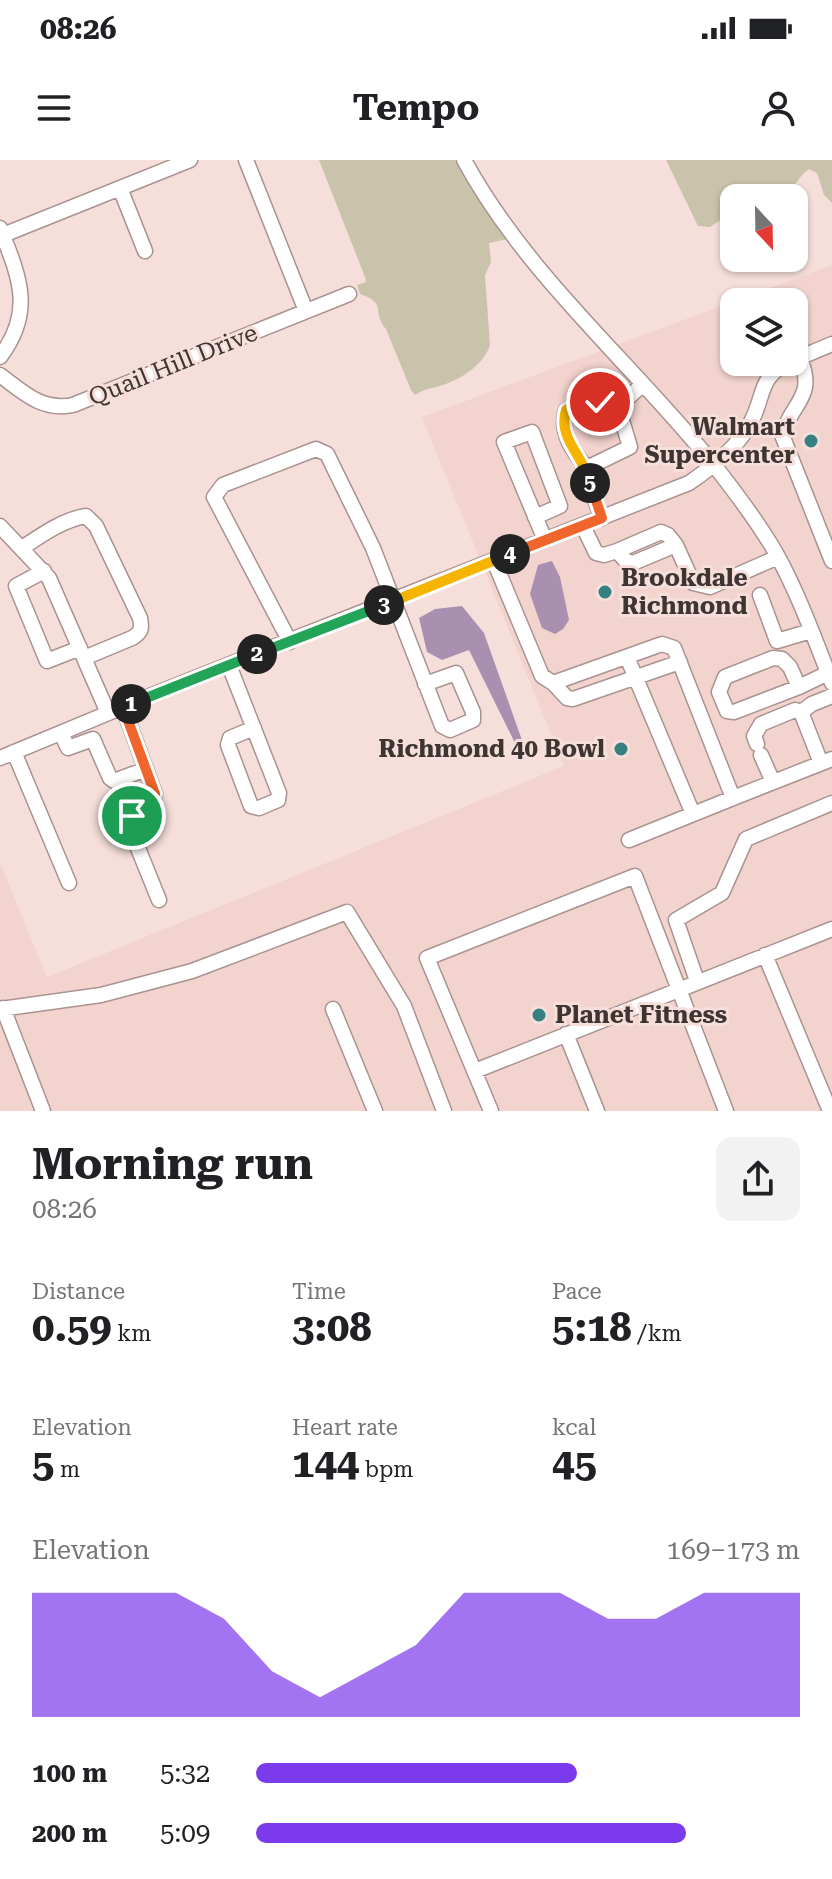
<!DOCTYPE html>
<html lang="en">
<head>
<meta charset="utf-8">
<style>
	:root { --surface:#fff; --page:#f2f2f2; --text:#202124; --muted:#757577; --accent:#7c3aed }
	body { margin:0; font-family:"Roboto Serif",serif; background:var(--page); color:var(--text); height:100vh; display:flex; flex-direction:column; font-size:30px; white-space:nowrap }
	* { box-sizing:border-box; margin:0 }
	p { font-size:26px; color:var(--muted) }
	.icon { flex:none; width:44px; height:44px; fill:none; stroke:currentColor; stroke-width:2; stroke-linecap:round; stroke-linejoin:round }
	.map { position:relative; height:951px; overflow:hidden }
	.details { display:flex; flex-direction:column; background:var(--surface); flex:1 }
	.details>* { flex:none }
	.needle { width:52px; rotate:158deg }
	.fabs { position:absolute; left:720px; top:24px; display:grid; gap:16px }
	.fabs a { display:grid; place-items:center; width:88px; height:88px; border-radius:16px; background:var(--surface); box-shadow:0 2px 6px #0004; font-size:40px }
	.pin { position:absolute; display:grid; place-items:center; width:68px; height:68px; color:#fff; margin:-34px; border:4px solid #fff; border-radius:50%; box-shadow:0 2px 8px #0007 }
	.km { position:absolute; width:40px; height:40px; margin:-20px; border-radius:50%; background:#222; color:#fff; font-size:22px; line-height:40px; text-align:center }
	.round { display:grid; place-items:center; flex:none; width:84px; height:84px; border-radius:16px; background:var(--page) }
	.overview { display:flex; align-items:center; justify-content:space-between; height:136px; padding:0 32px }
	h1 { font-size:44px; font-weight:700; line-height:60px }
	.stats { display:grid; grid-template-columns:repeat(3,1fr); gap:12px; height:136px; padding:8px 32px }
	.stats div { display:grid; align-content:center }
	.stats b { font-size:40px; font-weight:700 }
	.stats small { font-size:22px; font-weight:400 }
	.stats p { font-size:22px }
	.chart { height:224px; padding:16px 32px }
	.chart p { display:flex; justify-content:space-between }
	.chart svg { width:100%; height:144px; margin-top:8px; fill:var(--accent); opacity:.7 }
	ul { padding:0 32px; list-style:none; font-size:26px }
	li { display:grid; grid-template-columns:128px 96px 1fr; align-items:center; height:60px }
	li i { height:20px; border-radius:10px; background:var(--accent) }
	.status { display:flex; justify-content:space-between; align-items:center; height:56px; padding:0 40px; background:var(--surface); direction:ltr }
	.status svg { height:22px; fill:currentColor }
	header { display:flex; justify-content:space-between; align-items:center; height:104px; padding:0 32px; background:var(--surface); font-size:36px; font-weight:700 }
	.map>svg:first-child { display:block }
	.built { fill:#f3d3ce; fill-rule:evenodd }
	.green { fill:#c9c3ab }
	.water { fill:#aa90b0 }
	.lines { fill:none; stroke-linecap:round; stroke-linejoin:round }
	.minor-casing { stroke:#a99390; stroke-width:17 }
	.minor { stroke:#fff; stroke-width:14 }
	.split-1-casing { stroke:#fff; stroke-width:16 }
	.split-2-casing { stroke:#fff; stroke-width:16 }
	.split-3-casing { stroke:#fff; stroke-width:16 }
	.split-4-casing { stroke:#fff; stroke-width:16 }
	.split-5-casing { stroke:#fff; stroke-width:16 }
	.split-6-casing { stroke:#fff; stroke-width:16 }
	.split-1 { stroke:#f0652b; stroke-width:10 }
	.split-2 { stroke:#22a559; stroke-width:10 }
	.split-3 { stroke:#22a559; stroke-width:10 }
	.split-4 { stroke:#f5b400; stroke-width:10 }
	.split-5 { stroke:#f0652b; stroke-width:10 }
	.split-6 { stroke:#f5b400; stroke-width:10 }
	.poi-dot { fill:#378080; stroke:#f6dfdb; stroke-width:3 }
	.labels { text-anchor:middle; stroke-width:6; stroke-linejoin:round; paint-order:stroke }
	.street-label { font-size:24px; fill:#3e3533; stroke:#f6dfdb }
	.poi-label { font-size:24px; font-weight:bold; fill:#3e3533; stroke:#f6dfdb; text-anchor:end }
</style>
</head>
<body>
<div class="status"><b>08:26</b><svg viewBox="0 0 49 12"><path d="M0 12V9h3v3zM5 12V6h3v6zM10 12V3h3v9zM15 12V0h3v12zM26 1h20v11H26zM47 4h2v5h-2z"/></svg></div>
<header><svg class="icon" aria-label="menu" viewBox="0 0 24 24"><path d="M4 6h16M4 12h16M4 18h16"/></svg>Tempo<svg class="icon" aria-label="person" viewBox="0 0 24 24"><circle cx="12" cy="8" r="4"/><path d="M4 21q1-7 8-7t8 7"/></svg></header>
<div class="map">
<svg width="832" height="951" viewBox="0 0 832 951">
	<rect width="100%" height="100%" fill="#f6dfdb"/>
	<!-- built -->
	<path class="built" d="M832,105V951H0V703L47,817L564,606L422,257ZM734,142H794V202H734Z"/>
	<!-- green -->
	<path class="green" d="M319,0H455L476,36L508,79L489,83L491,102L485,115L490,185C484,204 464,217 446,224C435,228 425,228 415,235L411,230L386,169C371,152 388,143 360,134L357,125L366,122L365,117Z
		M666,0H832V43L824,35L817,13L809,9C799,16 795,27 787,33C773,43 750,38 734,38V51L710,67L698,66Z"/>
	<!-- water -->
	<path class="water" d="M552,401L560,417L569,460L563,469L555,474L542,468L530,434L538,405Z
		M462,446L484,473L523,583H515L469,490L442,500L427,492L419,458L435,449Z"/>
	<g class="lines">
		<!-- minor casing -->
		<g class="minor-casing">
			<path id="minor" d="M246,0L306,151
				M464,0C527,116 632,203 714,305C736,333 759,363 777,395C799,435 815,480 832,523
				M120,28L145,91
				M3,75L190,0
				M0,197C35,151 19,116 0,68
				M800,198C816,238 793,240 782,275L832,401
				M794,200L832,184
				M0,215C24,233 42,251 73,245L349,134
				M587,308C573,292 559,272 566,250C583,240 600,242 618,247
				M535,357L560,346L532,272L504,282L545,380
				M602,358L591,329L587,308L630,287L618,247L642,225
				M0,366L49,418L108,553
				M583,366L596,393L604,395L617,391L626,401L633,403L676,385L693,423L710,427L778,397
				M22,388C40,376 64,359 86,356L96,366L140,458C142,468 142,472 132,478L84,498
				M617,391L661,372L668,375L676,385
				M494,401L542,516L553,523L662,484L674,488L733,638L832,599
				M44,411L16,426L47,501L80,488
				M760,435L777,481L811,471
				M290,482L214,337L223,325L316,289L327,294L373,388L442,566L450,570L473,560V552L456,513L425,524
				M627,497L693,654
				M229,505L279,633L278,640L259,648L251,646L228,585L230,578L254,568
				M553,523L567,538L573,539L680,502
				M799,527L790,507L782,499L773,498L725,517L719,532L727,551L734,552L799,527L828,513
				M123,547L155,634C151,651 137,649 127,661L159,740
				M801,552L821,603
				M61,573L68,588L93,579L110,618L114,621L146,609
				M757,584L754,576L761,564L795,550L801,552L812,544L832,536
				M14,592L69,723
				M761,595L773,622
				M0,598L147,537L689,323C711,308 739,286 751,262C765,236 758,216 790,202
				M629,680L733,638
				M765,795L830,951
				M697,821L676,760L722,733L746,679L832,643
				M3,848L43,951
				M0,849L101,835L192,811L347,752L404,846L444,951
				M333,849L375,951
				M566,874L597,951
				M475,911L832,769
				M491,951L427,798L635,716L726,951"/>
		</g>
		<!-- minor -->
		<use href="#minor" class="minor"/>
	</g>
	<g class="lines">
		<!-- split-1 casing -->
		<g class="split-1-casing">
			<path id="split-1" d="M131,544L123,547L155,634L148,648L132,656"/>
		</g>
		<!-- split-2 casing -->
		<g class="split-2-casing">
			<path id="split-2" d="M131,544L257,494"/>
		</g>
		<!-- split-3 casing -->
		<g class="split-3-casing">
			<path id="split-3" d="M257,494L384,445"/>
		</g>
		<!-- split-4 casing -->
		<g class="split-4-casing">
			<path id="split-4" d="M384,445L510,394"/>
		</g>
		<!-- split-5 casing -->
		<g class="split-5-casing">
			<path id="split-5" d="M510,394L602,358L590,323"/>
		</g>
		<!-- split-6 casing -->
		<g class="split-6-casing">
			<path id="split-6" d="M590,323C585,297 557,279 566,250L575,245L600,242"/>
		</g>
		<!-- split-1 -->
		<use href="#split-1" class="split-1"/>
		<!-- split-2 -->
		<use href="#split-2" class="split-2"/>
		<!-- split-3 -->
		<use href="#split-3" class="split-3"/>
		<!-- split-4 -->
		<use href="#split-4" class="split-4"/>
		<!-- split-5 -->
		<use href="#split-5" class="split-5"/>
		<!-- split-6 -->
		<use href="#split-6" class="split-6"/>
	</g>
	<!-- markers -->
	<g class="poi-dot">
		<circle cx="811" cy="281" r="8"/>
		<circle cx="605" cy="432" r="8"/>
		<circle cx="621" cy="589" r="8"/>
		<circle cx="539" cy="855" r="8"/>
	</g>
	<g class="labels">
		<!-- street labels -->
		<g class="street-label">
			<text transform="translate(173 205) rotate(-22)" y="8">Quail Hill Drive</text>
		</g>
		<!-- poi labels -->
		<g class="poi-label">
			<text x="795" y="275">Walmart<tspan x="795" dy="28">Supercenter</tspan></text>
			<text x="621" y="426" text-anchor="start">Brookdale<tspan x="621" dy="28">Richmond</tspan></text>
			<text x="605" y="597">Richmond 40 Bowl</text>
			<text x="555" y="863" text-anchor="start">Planet Fitness</text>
		</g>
	</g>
</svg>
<div class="fabs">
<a><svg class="needle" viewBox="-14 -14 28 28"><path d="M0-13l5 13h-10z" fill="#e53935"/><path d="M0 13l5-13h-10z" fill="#757577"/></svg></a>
<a><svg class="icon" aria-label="layers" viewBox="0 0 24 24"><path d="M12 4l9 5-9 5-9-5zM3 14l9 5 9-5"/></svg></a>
</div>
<div class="pin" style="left:132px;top:656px;background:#1e9e55"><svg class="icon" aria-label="arrive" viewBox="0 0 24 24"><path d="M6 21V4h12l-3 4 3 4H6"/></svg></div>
<div class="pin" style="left:600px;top:242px;background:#d93025"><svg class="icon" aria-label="check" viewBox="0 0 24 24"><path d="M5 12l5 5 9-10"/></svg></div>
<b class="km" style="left:131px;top:544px">1</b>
<b class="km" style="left:257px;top:494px">2</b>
<b class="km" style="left:384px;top:445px">3</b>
<b class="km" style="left:510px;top:394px">4</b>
<b class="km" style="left:590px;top:323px">5</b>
</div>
<section class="details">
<div class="overview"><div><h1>Morning run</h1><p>08:26</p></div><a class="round"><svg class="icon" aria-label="share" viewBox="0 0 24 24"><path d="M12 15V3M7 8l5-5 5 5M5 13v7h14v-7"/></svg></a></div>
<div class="stats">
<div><p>Distance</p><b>0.59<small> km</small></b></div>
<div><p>Time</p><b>3:08</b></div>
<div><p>Pace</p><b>5:18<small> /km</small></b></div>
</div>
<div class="stats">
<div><p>Elevation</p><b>5<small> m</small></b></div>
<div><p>Heart rate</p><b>144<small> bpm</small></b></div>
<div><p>kcal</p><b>45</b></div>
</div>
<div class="chart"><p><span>Elevation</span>169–173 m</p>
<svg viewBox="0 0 160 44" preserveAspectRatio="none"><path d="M0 44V6L10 6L20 6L30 6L40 14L50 30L60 38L70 30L80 22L90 6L100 6L110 6L120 14L130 14L140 6L150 6L160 6V44z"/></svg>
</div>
<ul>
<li><b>100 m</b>5:32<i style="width:59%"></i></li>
<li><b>200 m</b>5:09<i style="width:79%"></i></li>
</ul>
</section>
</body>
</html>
